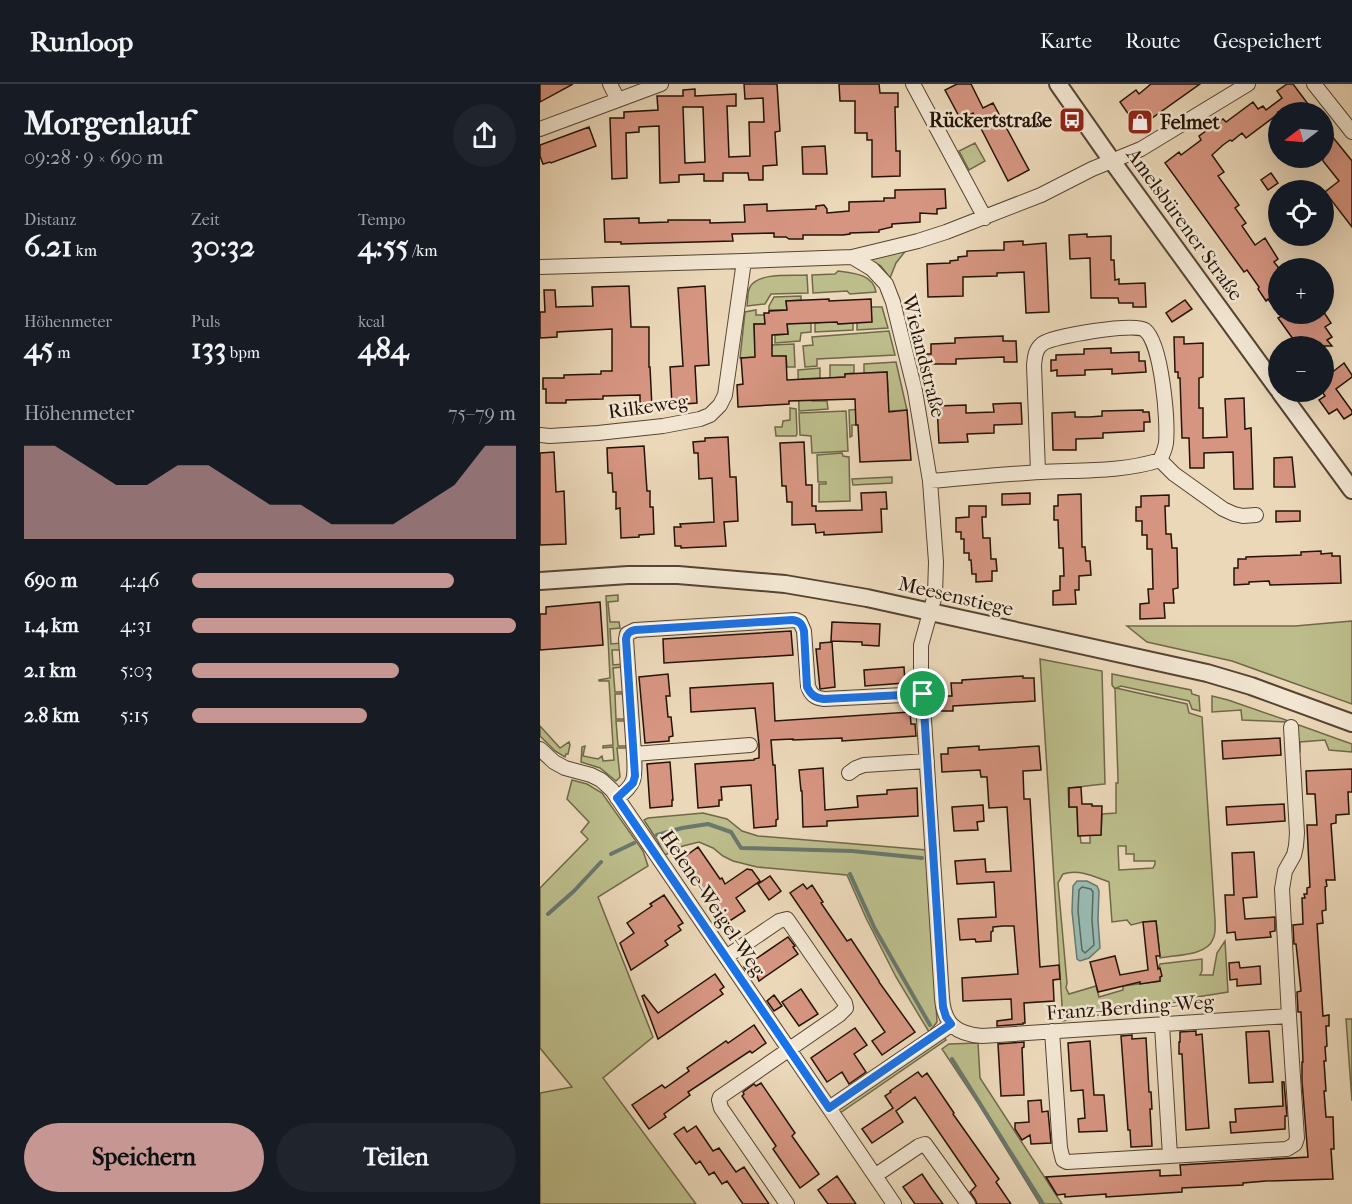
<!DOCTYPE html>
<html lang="de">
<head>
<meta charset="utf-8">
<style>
	:root { --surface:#171b24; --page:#20242c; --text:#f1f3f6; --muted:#9ea1a6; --line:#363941; --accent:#c59692 }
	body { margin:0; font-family:"IM FELL French Canon",serif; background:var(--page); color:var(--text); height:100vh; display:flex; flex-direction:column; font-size:22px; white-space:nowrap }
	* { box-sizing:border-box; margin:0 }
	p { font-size:20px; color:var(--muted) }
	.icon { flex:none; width:33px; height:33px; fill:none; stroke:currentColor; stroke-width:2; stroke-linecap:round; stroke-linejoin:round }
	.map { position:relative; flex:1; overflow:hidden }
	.drawer { display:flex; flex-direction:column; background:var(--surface); width:540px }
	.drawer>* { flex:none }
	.needle { width:39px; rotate:254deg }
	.buttons { position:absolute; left:728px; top:18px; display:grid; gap:12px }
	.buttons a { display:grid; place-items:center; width:66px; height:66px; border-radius:50%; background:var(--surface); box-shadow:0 6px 24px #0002; font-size:30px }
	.pin { position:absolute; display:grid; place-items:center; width:51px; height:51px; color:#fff; margin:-26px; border:3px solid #fff; border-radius:50%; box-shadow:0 2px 6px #0007 }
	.round { display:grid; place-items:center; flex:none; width:63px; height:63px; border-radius:32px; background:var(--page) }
	.head { display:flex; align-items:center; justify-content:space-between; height:102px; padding:0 24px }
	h1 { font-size:33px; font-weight:700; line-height:45px }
	.stats { display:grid; grid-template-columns:repeat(3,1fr); gap:9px; height:102px; padding:6px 24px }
	.stats div { display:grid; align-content:center }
	.stats b { font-size:30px; font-weight:700 }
	.stats small { font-size:16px; font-weight:400 }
	.stats p { font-size:16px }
	.chart { height:168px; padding:12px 24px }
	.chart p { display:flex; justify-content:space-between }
	.chart svg { width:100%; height:108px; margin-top:6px; fill:var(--accent); opacity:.7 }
	.button { display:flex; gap:12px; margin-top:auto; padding:12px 24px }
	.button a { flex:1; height:69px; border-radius:36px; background:var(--accent); color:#111; font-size:24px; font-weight:700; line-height:69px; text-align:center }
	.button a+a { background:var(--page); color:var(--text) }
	ul { padding:0 24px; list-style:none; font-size:20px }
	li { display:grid; grid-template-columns:96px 72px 1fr; align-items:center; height:45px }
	li i { height:15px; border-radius:8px; background:var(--accent) }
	header { display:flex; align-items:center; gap:36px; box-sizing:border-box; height:84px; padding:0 30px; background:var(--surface); border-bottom:2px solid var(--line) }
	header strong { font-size:28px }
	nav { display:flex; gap:33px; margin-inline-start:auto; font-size:21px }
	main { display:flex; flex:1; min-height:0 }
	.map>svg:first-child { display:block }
	.green { fill:#bcbd8b; stroke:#706848; stroke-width:1.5; fill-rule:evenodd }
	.water { fill:#98b9b1; stroke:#6a776c; stroke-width:1.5 }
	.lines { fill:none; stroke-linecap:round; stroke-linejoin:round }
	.shore { stroke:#5e665b; stroke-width:1.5 }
	.stream { stroke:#6a776c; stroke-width:4 }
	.building { fill:#d69581; stroke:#241305; stroke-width:1.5; fill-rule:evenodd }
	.minor-casing { stroke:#564432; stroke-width:16 }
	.tertiary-casing { stroke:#564432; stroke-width:20 }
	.minor { stroke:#f2e6d2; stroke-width:14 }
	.tertiary { stroke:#f2e6d2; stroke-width:16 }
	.route-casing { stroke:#fff; stroke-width:12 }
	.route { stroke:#1a73e8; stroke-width:8 }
	.labels { text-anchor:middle; stroke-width:5; stroke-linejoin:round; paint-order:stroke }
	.poi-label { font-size:20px; font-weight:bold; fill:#241305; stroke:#f2e6d2; text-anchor:end }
	.street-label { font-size:20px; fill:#241305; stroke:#f2e6d2 }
</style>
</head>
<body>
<header>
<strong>Runloop</strong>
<nav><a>Karte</a><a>Route</a><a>Gespeichert</a></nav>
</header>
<main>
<section class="drawer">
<div class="head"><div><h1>Morgenlauf</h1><p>09:28 · 9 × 690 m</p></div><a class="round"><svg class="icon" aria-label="share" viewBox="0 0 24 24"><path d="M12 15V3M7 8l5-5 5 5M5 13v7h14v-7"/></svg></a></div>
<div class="stats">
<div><p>Distanz</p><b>6.21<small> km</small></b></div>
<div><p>Zeit</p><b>30:32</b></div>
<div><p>Tempo</p><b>4:55<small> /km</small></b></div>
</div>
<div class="stats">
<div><p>Höhenmeter</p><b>45<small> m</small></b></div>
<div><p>Puls</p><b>133<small> bpm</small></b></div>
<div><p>kcal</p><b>484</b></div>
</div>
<div class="chart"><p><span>Höhenmeter</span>75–79 m</p>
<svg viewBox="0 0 160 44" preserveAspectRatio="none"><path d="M0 44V6L10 6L20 14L30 22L40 22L50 14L60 14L70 22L80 30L90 30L100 38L110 38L120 38L130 30L140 22L150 6L160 6V44z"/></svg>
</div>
<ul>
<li><b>690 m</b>4:46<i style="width:81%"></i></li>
<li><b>1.4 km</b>4:31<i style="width:100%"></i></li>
<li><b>2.1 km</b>5:03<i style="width:64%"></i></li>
<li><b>2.8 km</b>5:15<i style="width:54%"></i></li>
</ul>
<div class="button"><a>Speichern</a><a>Teilen</a></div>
</section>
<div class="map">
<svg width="812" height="1120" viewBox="0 0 812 1120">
	<rect width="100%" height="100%" fill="#ebd8b9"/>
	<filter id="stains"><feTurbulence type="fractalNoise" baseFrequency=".00333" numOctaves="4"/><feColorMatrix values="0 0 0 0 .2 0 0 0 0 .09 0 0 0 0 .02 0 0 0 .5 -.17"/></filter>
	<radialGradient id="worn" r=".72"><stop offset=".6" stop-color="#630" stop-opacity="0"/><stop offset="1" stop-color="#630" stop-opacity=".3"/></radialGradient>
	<!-- green -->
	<path class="green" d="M435,59L445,77L429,86L419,67Z
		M367,165L356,179L350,194L341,182L327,174Z
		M298,187C313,189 333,190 336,208L310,210L307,207L273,209L272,191L295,190Z
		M267,191L268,209L231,210L225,220L207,222C208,216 207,208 210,203C218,188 252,192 267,191Z
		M261,212V216L246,217L247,226H229V222L234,213Z
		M331,223H342L348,244L317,246V239Z
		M216,226V231H225V240H214L215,264L232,263V261L254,260L255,283H247L246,272L200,274L205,228Z
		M297,237L298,240L313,239V246L275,248V239Z
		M247,238L271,239V248L261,249L260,257L235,259V251L248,250Z
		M349,247L355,271L277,275V282L265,283L263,262L273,261L272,253Z
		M356,278L367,326L316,329V341H312V352L310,353L309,326L325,325L348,309L347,288L324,289V280Z
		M290,281H314V289L305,290V293L290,294Z
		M280,284V294L262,295L264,316H271L272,317H287L288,325L259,327L258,286Z
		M250,324L256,325L257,350L256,352H236L235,343H242L243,337L250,336Z
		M306,327L308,367L272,369L271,352L260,351L259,329Z
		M302,369L303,372L309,373L310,417L279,418V400H286V398H278L277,371Z
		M352,393V399L313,401L312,395Z
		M78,511V517L68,518L70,538H79L80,544L70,545L71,560L81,559V566H72L73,581L82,580V583L73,584L75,608H84V610H75L76,635H86V637H76L78,662H87V664H77L80,693L76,697L60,684L41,678L42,663L45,662L43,672L58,675L62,672L63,677L74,676L73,663L63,664V662L73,661L69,597H59V596L70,594L66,512Z
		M812,537V620L692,577L607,558L587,542H755Z
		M500,575L562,587L565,700C552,701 541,703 528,704L529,723H537L538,751H540L541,759H550V751H561L562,730L576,729V699H578V694L575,605L572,601V590L651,606L652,610L659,612L660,627L652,625L649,617L581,602L576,604L647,620L649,629L662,633L675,836C675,842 676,850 673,855C667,872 635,871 620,874L616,837L603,838L591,841L587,836L572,838L569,798C553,792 539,785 523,790L518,799L527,899L526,904L529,910L556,902L559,913L583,906V902L620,897L618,885L620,880L662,875V887L660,891H673L677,869L685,857L688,908L657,913L639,918L523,937ZM578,762H586V770H594V777H615V780L613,784L579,786Z
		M672,612L688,616L746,636V638L702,636L701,626L672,628Z
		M756,640L812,660V668L789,666L785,656L760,658V668H758Z
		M0,642L20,664L29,658L30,661L28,670H26L25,673L15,667L0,652Z
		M32,696L47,700L62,709L103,767L108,782L58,813L113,953L63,994L156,1120H0V1009L32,1003L0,964V804L48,755L41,748L49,738L27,715Z
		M163,729L187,735L202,747L218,752L387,766L397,938L389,948L356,893L326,834L307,791L217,783L193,777L183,772L173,764L159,758L143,762L125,771L117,756L104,736L108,734Z
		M806,935H812V1017Z
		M404,953L406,956L300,1029L298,1026Z
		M438,959L440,994L522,1120H500L438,1019L402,965L409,960Z"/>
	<!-- water -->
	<path class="water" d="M537,797H547L557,802L559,807L558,836L560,864L549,874L540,877L537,875L532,827L533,802Z"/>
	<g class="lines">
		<!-- shore -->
		<path class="shore" d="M542,803L551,805L553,808L552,836L554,861L545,869L542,866L538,827L539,806Z"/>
		<!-- stream -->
		<path class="stream" d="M117,751L142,744L168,740L191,748L201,764L312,767L382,774
			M71,770L94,759
			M310,790L335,845L390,941
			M8,830L34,807L61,778
			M412,975L503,1120"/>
	</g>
	<!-- building -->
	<path class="building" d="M0,0H33L0,18Z
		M204,0H237L240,47L235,48L237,81L223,82V96H209L208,89H183V97H164V90L139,91V98L120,99L119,42L99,43V48L86,49L87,94L72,95L70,34H84V28L118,26L117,12H143V6L155,5V12L196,10V22H187L189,73L210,72L209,38H224L223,14L205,15ZM143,23H163L165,78L145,79Z
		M299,0H339L340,9H358V23H355L356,67H360V92L332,93V56H327V49H315V17H300Z
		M417,0H431L443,24L453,19L489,86L468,97L433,29L421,36L405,6Z
		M611,0H660L598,44L580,18L596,6L599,10Z
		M747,0H753L774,28H738V30L706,54L702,49L692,57L690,56L683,61L672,71L684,88L678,92L699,121L695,124L706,139L702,142L715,161L725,154L738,175L734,178L738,183V229L728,215L726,217L718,205L719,203L707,186L704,188L625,79L639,68L641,71L661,56L659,52L683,35L686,38L713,18L718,25L723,22L726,26L742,14L737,7Z
		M783,41L812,77V143L785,108L799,97L783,77Z
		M49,43L56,62L11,79L10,78L3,80L0,72V61Z
		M285,62L287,90H263L262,63Z
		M731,89L738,99L728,106L721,96Z
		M405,105L406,124L397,125V130L380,129V138L352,140V143L339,146V148L310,149V150L303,151H263V155H249L246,153H234V149L192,150L193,157L81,160V158H65L64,135L99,134V139L128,138V136H170V139L205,138L204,121L227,120V127L276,125V122L284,121L287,125V129L309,127V118L344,117V114H355V106Z
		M547,150V153L571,152V176H574L575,196L579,195V200L605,199L606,223H593V219H579L578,214H551L550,174L530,175L529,151Z
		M483,157V161L506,159L509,228L486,229L484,188L457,189V192L423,193V212L388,213L387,180L410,179V177L418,176V173L427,172V167L464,166V158Z
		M89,202L91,243H109V283H110L112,324H100V311L63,312V315L26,316V319H6V305H3V294H24V291L61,290V287H72V245L17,248V253L0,254V228H5L4,206H15L16,223L53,222L52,203Z
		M165,202L169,281L155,282L157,319L132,321L130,283L143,282L138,204Z
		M289,215V217L331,215L332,238L298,240L297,238L247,240L248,250L232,251V272H246L247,296L305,293V290L347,288L349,328L367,326L371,376L320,378L318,341H316L315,315L249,317V320L198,323L197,301L203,300L201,274L215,273L214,240H225L224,229H229V227L247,226L246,217Z
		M645,216L652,225L632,238L626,229Z
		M783,227L791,239L785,243L792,253L787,256L792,262H758L738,234L745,230H783Z
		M463,252V257H476L477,278H464V273L416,275V280H386L385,270H391V260L415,259V254Z
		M634,253H644V260L663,259V293L659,294V324H663V354L687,353L685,315L704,314L705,345L711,344L713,405H694L693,368L664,369V384H650L649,354H642L640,294H638V288H635Z
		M571,264V269L599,268V277H605L606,288L572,290V285L545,286V291L517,292V286L511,287V276H516V271L544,270V265Z
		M804,279L812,291V293L796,305L812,327V330L804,335L797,325L789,330L779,316L785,312L783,309V280L790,290Z
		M481,319L482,340L454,341V349L427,350L428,358L399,359L397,322L426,321V329L454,328L453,320Z
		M603,326V328H609L610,338H604V347L563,349V354L536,355V366H513L512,329L535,328V333H549L562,332V327Z
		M188,353L190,393H196L198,437L184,438L186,462L141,464V462H135L134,443H141L140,440L174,438L172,394L159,395L158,369H154L153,358L165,357V354Z
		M264,358L266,401H272V422H276V427L322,426L321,409L346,408L347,425H341L342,448L284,451V448L276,449L275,440L252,441V418H247L246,402H242L240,359Z
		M104,362L107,407H110V423H113L114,450L99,451V453L81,454L80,424L76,425V408H73L72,389H68L67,364Z
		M14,368L16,408L24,407L26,460L0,461V369Z
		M752,373L755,403H734V374Z
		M490,409V420L462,421V410Z
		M541,410L542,463H545L546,477H550L551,491L539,492V506H535L536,520L513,521V507L520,506V492H524L523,464H519L518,436H514V422H518V411Z
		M629,411V422H625L626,450H631L632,464H637L638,504L633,505L634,519H624L625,534L600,535V520L609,519L608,505H613L612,465H607V451H602V437H596V423H601V412Z
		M429,422H446V433H442L443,454H450L451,475H456L457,487H452V497L436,498V490H432L431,476H429V469H424V455H421V448H416V434L429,433Z
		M736,427H760V437L736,438Z
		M781,467V470L792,469V472H800L801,499L730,501L729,497L709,498V500L694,501V484H698V475H706V473L761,471V468Z
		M60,518L63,561L0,566V530H6V523Z
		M292,538L340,540L339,562L322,561V558L291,557Z
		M251,547L253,571L124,579L123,555Z
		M292,558L295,603L280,605L276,565H280V559Z
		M364,583L365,599L325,602L324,586Z
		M128,590L130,612H126L128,633H131L133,652L129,653V657L105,659L99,593Z
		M483,592V594H494L495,617L413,622V627H401L400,612H412L411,599H422V596Z
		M233,599L235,637L370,628L371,640H375L376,652L302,657V654L253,656V655L231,656L233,681H235L238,735L236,736V742L214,744L211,701L181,703L182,716H179V722L158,724L155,680L214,676V675L219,674V661L215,624L151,628L150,604Z
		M740,654L741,671L683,675L682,657Z
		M439,662V666L499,662L501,686L483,687L484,715H490L500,883L519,881L520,895L513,896L514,917L484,919L485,939H483V940L457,942V937L472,935L471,915L423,917L422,894L478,890L474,842H463L453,843V847L451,848V857L436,858L435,855L420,856L418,835L456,833L454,798L417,800L415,777L445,775L446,788L471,787L467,723L449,724L447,693H441L440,686L402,688L401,670H408V664Z
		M130,678L133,716H132V722L110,724L107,680Z
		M283,684L285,726L318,723L317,712L347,710V706L377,704L378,732L287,737V742L263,743L262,707H261L259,686Z
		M812,685V708H808L809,730L796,731V739L791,740L795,796H786L787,802L785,803L786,826L782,827L783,839L777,840L783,932L789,931V942H786L787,962L785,963L786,977H784L786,1007H784L786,1033H793L794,1065H791L793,1095L726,1097L703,1099V1101L642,1104V1108L566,1113V1110L525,1113V1110L517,1111L506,1093L620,1086V1092L641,1091L640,1081L768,1073L762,997V978H763L761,928H758L757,908L761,907L756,860H754L753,841L763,840L762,814H765L764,810H767V804L770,803L767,741H777L775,710H767L766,687Z
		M541,703L542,720H552V722H562L561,751L538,752L537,723H529V704Z
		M744,720L745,737L687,741L686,723Z
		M443,721L444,737L437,738L438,746L414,747L412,723Z
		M158,763L180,795L182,794L185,800L207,785L212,786L220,797L196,814L205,827L185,840L159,802L158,803L139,777Z
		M714,768L717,813L703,814L705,835L735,833V847L730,848L731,853L696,856L695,848L687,849L685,811H694L692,769Z
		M230,792L241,807L229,816L218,800Z
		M263,800L267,805L272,801L283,818L281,819L307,857L311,855L339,897V898L375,948L342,971L332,957L345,948L250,809Z
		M124,811L143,839L138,842L141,846L125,857L128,861L91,886L80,859L94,849L87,839L112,822L110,820Z
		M616,837L620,872H616L618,885L620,884L622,892L620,893V897L600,900V898L558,908L550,878L575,872L580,891L608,886L603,838Z
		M248,853L255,862L253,863L258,870L219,897L217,892L212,895L204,883Z
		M699,878L700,884L720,882L721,900L697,902V895L690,896L689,879Z
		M175,890L184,903L180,906L183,910L118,955L102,912L104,911L118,929Z
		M261,905L278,930L259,942L242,918Z
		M234,911L242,922L234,927L227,917Z
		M214,941L226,959L212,969L210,967L148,1008L150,1011L124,1030L126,1033L109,1045L92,1021L122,1001L125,1004L149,987L147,984L186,957L188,959Z
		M315,944L327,961L314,970L326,988L309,1000L302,988L287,998L271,974Z
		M656,947V951L662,950L669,1044L646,1046L642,970H639V958H640V948Z
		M729,947L733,998L709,999L706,948Z
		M592,951V955L606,954L609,1008H611L612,1025H610L612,1062L591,1063L590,1046H588L581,952Z
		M550,957L554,1011H564L567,1047L539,1048L538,1035L545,1034L543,1006L531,1007L528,959Z
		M484,958V963L482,964L484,1011L461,1012L458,960Z
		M378,988L382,993L387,989L414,1029L413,1030L459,1095L456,1098L471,1120H437L435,1115L430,1108L436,1102L375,1013L356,1027L363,1038L332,1059L322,1045L353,1024L345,1012L351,1008L350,1007Z
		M742,998H744L747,1032H745V1045L691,1049L690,1038H696L695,1025L743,1022Z
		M221,999L255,1049L252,1052L279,1090L260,1104L233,1065L236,1062L202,1012L204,1010L203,1008L214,1000L216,1002Z
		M501,1016L502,1028L508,1027L511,1059L491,1060L490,1051L482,1056L475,1045V1039L489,1038L488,1017Z
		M156,1042L173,1067L179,1064L196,1088L204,1083L229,1120H203L187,1097L182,1100L174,1088L169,1091L160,1077L156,1080L134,1050L144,1043L147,1048Z
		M382,1090L392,1105L403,1120H375L363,1103Z
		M297,1092L316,1120H288L278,1106Z"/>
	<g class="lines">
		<!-- minor casing -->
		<g class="minor-casing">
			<path id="minor" d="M70,0L78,16
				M373,0L445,134
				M774,0L812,48
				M0,45L121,0
				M312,173L332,185L346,200L353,218L375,307L390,397L396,478L395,511L381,561V589L402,914C404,940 416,950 442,952L749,932L742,805L745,787L754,771L756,762L757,749L751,643
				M0,183L204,177L312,173L378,157L406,148L501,111L552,85L601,65L708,0
				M0,351L10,352L58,349L123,342L160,335L170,331L180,321L185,311L204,177
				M498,388L494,281C495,273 495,266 502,260C513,252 595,238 605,246C622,260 628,337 626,359C625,365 623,370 620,376
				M390,397C427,394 464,390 501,388C540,386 583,388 620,376L634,390L683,425L694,430L703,432L716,431
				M0,665L14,678L25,684L51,691L61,696L72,706L289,1024
				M94,670L86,555L87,550L95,546L256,536L260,538L264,547L268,602C271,611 275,614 284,615L383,610
				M309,689L316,684L324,681L387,677
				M77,714C97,700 95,692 94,670L210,661
				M186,873L239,837L247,835L305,919L306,924L299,931L180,1013L179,1016L181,1024L247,1120
				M622,941L630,1072
				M512,947L520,1064L523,1076L527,1078L747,1065L755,1060L757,1054L749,932
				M336,1091L379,1062L385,1060L428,1120
				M354,1120L289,1024L411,941"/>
		</g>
		<!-- tertiary casing -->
		<g class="tertiary-casing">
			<path id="tertiary" d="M518,0L572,77L738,305
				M740,308L812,406
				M0,497L88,491H138L245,500L327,514L667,589L711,602L812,639"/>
		</g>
		<!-- minor -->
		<use href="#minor" class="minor"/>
		<!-- tertiary -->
		<use href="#tertiary" class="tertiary"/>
	</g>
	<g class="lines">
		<!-- route casing -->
		<g class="route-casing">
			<path id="route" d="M252,536C260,537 262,540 264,547L267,603C271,611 275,614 284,615L383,610L403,923L406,933L411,940L289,1024L77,714L93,699L95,692L86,555C87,549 90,547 95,546Z"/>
		</g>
		<!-- route -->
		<use href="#route" class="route"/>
	</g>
	<!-- icons -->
	<defs>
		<g id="bus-square" transform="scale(1.35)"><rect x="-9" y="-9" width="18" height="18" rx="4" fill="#8f2418" stroke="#f2e6d2"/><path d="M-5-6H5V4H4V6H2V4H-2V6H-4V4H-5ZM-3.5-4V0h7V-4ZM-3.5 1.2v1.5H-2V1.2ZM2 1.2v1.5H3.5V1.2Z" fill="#fff"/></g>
		<g id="shop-square" transform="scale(1.35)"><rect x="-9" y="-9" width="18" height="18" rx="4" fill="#8f2418" stroke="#f2e6d2"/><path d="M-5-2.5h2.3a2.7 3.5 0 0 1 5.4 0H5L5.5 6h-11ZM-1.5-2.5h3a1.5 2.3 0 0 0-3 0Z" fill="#fff"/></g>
	</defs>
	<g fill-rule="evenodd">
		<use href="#bus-square" x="532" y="36"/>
		<use href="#shop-square" x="600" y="38"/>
	</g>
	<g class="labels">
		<!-- poi labels -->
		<g class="poi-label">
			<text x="512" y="43">Rückertstraße</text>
			<text x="620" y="45" text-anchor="start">Felmet</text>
		</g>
		<!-- street labels -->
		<g class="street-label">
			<text transform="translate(645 140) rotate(54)" y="7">Amelsbürener Straße</text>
			<text transform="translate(384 272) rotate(76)" y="7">Wielandstraße</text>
			<text transform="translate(108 322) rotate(-8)" y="7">Rilkeweg</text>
			<text transform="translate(416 512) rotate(13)" y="7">Meesenstiege</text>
			<text transform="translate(173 819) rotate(56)" y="7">Helene-Weigel-Weg</text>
			<text transform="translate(590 923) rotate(-4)" y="7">Franz-Berding-Weg</text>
		</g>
	</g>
	<rect width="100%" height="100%" filter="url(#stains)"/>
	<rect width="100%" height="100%" fill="url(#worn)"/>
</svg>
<div class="buttons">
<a><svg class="needle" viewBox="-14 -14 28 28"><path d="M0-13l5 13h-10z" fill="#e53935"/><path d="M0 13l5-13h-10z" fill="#9ea1a6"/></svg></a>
<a><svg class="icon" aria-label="locate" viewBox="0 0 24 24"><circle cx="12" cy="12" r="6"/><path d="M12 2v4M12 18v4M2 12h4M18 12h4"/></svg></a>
<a>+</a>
<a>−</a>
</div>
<div class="pin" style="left:383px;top:610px;background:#1e9e55"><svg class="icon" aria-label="arrive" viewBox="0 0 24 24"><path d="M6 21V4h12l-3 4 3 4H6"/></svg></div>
</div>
</main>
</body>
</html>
